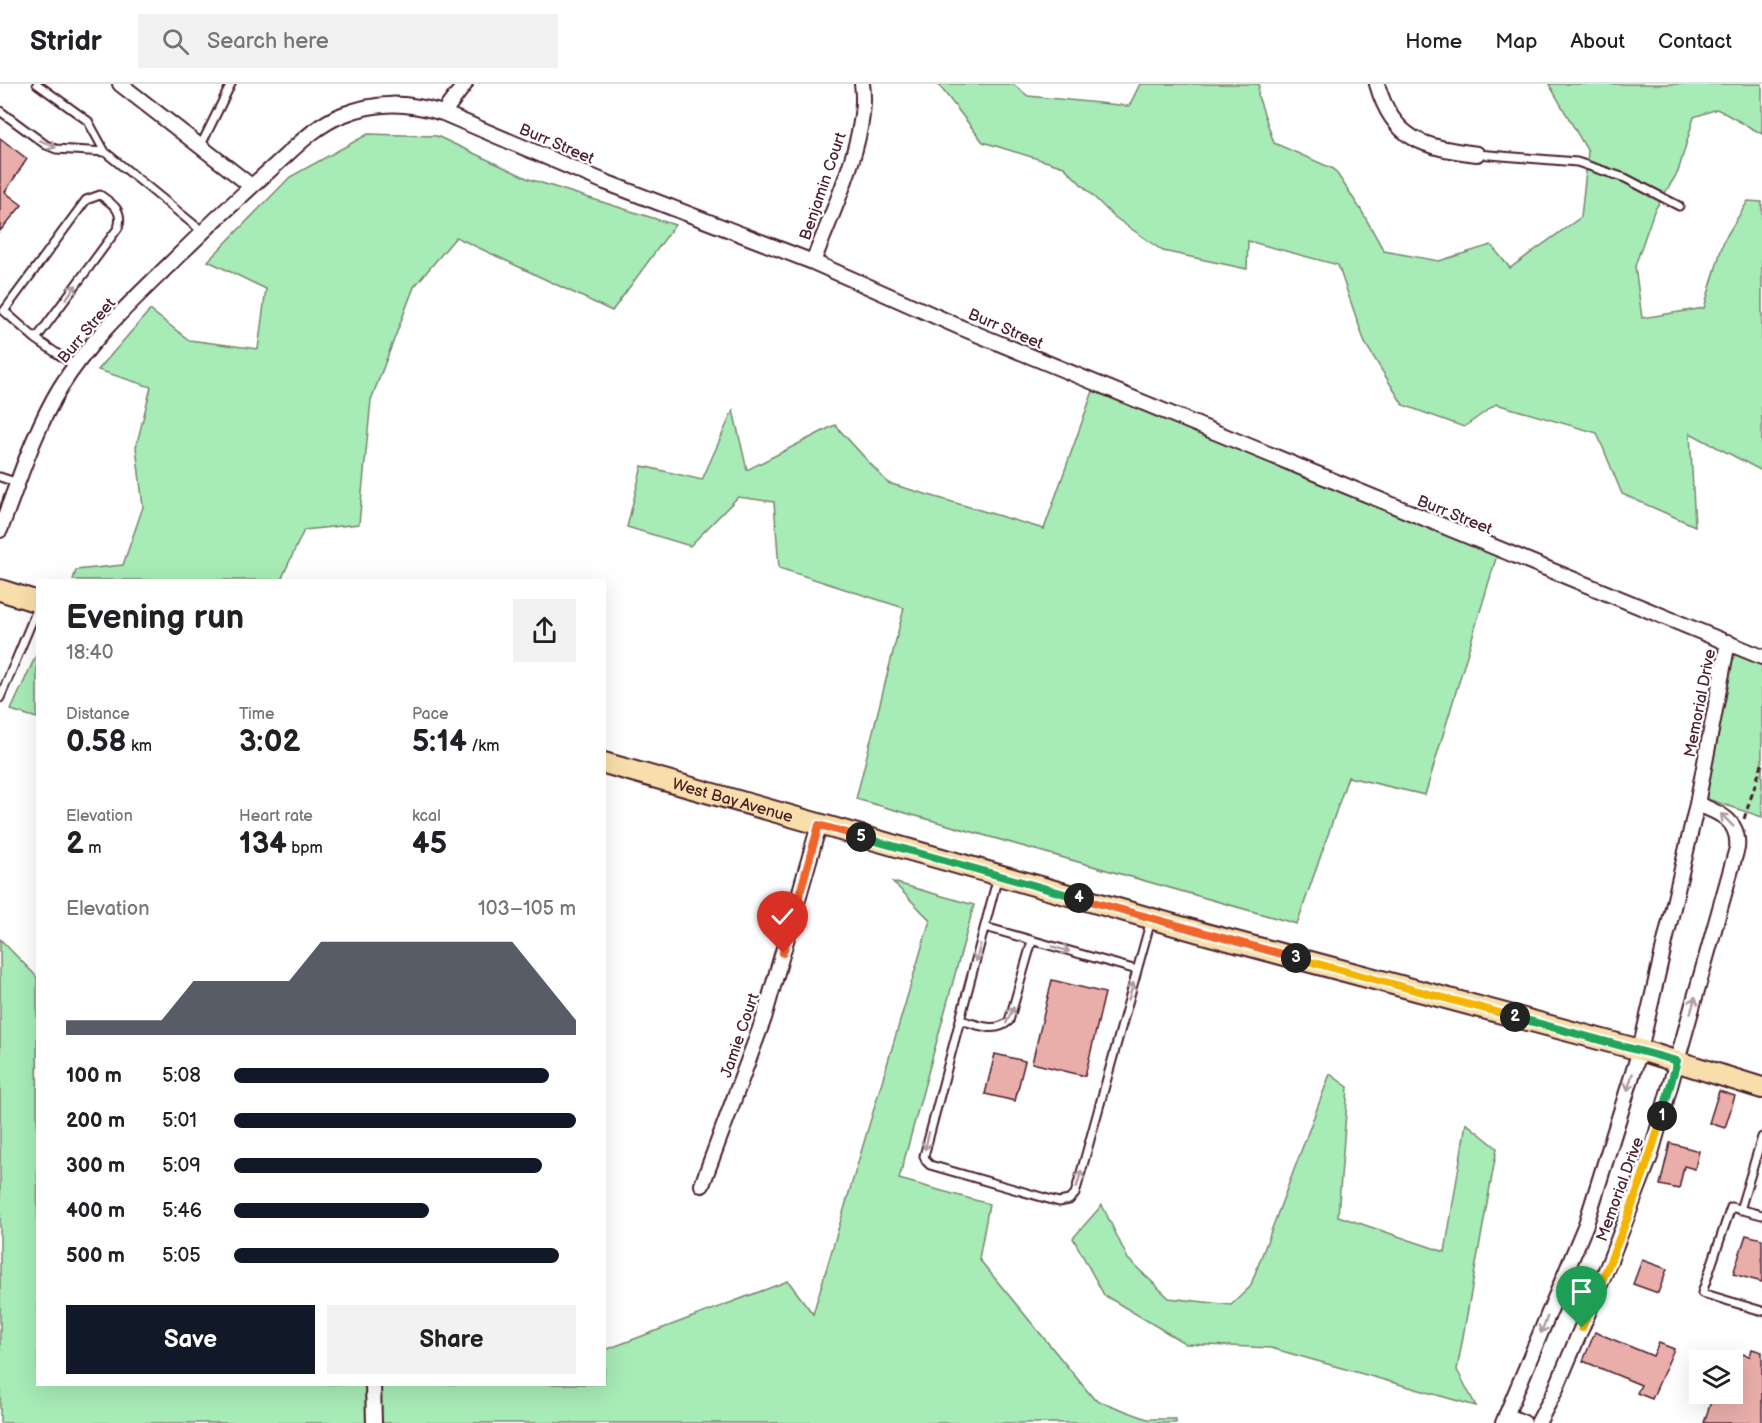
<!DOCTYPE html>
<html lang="en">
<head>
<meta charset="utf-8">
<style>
	:root { --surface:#fff; --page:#f2f2f2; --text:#202124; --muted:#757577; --line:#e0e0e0; --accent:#111827 }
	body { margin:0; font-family:"Balsamiq Sans",sans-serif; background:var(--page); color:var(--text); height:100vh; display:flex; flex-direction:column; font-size:22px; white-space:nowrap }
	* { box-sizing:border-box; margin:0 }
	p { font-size:20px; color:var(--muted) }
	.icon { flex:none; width:33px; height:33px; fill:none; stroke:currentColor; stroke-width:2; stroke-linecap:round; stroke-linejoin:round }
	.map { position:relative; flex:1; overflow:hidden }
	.drawer { position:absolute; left:36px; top:495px; width:570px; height:807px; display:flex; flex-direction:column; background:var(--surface); border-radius:0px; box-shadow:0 6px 24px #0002 }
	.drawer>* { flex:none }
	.fabs { position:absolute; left:1689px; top:1266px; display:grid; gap:12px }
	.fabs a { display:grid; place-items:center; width:54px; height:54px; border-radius:0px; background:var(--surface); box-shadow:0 6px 24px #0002; font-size:30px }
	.pin { position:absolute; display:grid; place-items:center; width:51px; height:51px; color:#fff; margin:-62px -26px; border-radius:50% 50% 50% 0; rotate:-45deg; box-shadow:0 0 6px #0007 }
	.pin .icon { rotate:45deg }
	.km { position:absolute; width:30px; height:30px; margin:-15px; border-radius:50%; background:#222; color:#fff; font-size:16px; line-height:30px; text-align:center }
	.round { display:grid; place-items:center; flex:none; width:63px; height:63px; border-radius:0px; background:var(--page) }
	.summary { display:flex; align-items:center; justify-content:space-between; height:102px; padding:0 30px }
	h1 { font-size:33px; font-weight:800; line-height:45px }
	.metrics { display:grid; grid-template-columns:repeat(3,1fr); gap:9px; height:102px; padding:6px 30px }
	.metrics div { display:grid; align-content:center }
	.metrics b { font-size:30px; font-weight:800 }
	.metrics small { font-size:16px; font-weight:400 }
	.metrics p { font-size:16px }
	.chart { height:168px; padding:12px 30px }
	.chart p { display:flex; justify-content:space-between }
	.chart svg { width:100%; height:108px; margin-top:6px; fill:var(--accent); opacity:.7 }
	.button { display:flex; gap:12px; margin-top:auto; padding:12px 30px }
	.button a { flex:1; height:69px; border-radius:0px; background:var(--accent); color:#fff; font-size:24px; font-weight:800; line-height:69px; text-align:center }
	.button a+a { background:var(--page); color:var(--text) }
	ul { padding:0 30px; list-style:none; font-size:20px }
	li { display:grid; grid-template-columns:96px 72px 1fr; align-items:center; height:45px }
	li i { height:15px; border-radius:8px; background:var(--accent) }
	header { display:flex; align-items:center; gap:36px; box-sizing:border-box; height:84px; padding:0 30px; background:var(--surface); border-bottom:2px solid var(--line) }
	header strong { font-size:28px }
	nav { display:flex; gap:33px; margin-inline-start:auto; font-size:21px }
	.search { width:420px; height:54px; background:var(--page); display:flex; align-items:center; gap:15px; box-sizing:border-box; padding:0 21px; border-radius:0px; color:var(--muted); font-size:22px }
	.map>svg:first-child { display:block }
	.green { fill:#a7ebb6; stroke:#788570; stroke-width:1.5 }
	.building { fill:#e9aeaa; stroke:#4a1f2b; stroke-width:1.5 }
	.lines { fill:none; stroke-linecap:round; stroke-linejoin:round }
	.service-casing { stroke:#4a1f2b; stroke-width:11 }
	.minor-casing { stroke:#4a1f2b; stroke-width:18 }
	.primary-casing { stroke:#4a1f2b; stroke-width:24 }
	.path { stroke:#4a1f2b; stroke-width:3; stroke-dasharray:6 4.5; stroke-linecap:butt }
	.service { stroke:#fff; stroke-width:7 }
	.minor { stroke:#fff; stroke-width:14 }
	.primary { stroke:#f8deab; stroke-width:20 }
	.oneway { stroke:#ae9aa0 }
	.split-1-casing { stroke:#fff; stroke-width:12 }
	.split-2-casing { stroke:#fff; stroke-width:12 }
	.split-3-casing { stroke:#fff; stroke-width:12 }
	.split-4-casing { stroke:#fff; stroke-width:12 }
	.split-5-casing { stroke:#fff; stroke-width:12 }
	.split-6-casing { stroke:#fff; stroke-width:12 }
	.split-1 { stroke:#f5b400; stroke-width:8 }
	.split-2 { stroke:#22a559; stroke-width:8 }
	.split-3 { stroke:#f5b400; stroke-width:8 }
	.split-4 { stroke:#f0652b; stroke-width:8 }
	.split-5 { stroke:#22a559; stroke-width:8 }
	.split-6 { stroke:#f0652b; stroke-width:8 }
	.labels { text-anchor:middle; stroke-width:4.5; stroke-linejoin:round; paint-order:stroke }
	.street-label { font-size:16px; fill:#4a1f2b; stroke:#fff }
</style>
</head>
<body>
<header>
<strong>Stridr</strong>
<div class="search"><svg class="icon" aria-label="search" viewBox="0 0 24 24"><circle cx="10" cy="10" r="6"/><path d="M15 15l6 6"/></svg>Search here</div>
<nav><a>Home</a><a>Map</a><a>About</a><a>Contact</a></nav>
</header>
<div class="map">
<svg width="1762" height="1339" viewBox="0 0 1762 1339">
	<rect width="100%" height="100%" fill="#fff"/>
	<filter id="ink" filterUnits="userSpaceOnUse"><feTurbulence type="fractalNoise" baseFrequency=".0167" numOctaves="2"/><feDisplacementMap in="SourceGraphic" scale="12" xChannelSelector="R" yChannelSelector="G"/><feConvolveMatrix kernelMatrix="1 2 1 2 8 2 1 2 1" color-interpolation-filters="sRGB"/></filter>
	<g filter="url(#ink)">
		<!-- green -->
		<path class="green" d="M938,0H1013L1028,12L1129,22L1140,0H1259L1258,12L1274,59L1334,85L1361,126L1384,167L1439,177L1491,161L1510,184L1581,133L1588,68L1549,0H1762V50L1717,25L1694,33L1678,88L1654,127L1635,182L1642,234L1704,224L1724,156L1748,117L1762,118V387L1690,349L1695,442L1622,410L1597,349L1496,320L1464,343L1403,321L1365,259L1338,181L1248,157L1247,185L1163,167L1113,132L1064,83L983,58Z
			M368,50L437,52L529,95L675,141L612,227L456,153L414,203L371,316L359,440L304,446L281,496H73L76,486L123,481L143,423L136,363L151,303L98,286L150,226L189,256L258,265L266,205L208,177L290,93Z
			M1093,307L1497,471L1425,711L1348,693L1297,840L856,715L904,524L779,484L774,418L738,413L690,462L627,443L642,382L702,396L733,326L747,386L835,341L888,399L1044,445Z
			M1728,558L1762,573V733L1698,712Z
			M37,569V634L11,626Z
			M893,798L974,821L899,1095L989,1120L979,1175L1094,1315L1147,1335H1176V1339H0V855L37,893L38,1300H604L605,1266L788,1197L813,1230L930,836Z
			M1330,990L1348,1003L1338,1132L1445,1168L1466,1039L1497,1064L1457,1286L1476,1322L1271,1264L1186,1260L1104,1211L1073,1154L1102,1121L1128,1175L1169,1214L1231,1221L1250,1203Z"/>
		<!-- building -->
		<path class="building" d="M0,54L27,75L5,108L22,121L0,147Z
			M1052,896L1105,909L1085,992L1032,979Z
			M995,970L1025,977L1015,1017L985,1010Z
			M1719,1007L1735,1012L1725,1044L1709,1039Z
			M1670,1059L1699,1067L1695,1085L1684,1082L1679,1105L1660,1101Z
			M1746,1151L1762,1155V1198L1733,1190Z
			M1642,1176L1667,1185L1658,1209L1633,1200Z
			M1595,1248L1653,1272L1659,1259L1674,1265L1652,1315L1637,1309L1641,1301L1583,1277Z
			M1752,1265L1762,1268V1339H1704L1713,1311L1720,1314L1721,1310H1732V1285L1738,1269L1750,1272Z"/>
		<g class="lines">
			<!-- service casing -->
			<g class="service-casing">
				<path id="service" d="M37,0L88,37L105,68L203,148
					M0,27L46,61L56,65L105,68
					M201,61L231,0
					M1477,70L1577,78L1625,94L1679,122
					M36,255L118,144C124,127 113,120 100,111L86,116L4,227L36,255L75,282
					M0,393L18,399
					M0,614L38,523
					M998,792L924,1072L926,1077L930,1081L1059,1118L1069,1116L1075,1110L1151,836
					M985,843L1137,886
					M960,936C976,940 995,950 1009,937L1032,857
					M1740,1126L1762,1053
					M1762,1131L1731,1123L1702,1209L1762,1227"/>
			</g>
			<!-- minor casing -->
			<g class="minor-casing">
				<path id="minor" d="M120,0L250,101V104
					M1377,0C1393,57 1424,63 1477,70
					M443,29L465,0
					M813,178C831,131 870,50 862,0
					M0,446C18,399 34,347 60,304C89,257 129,220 168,182C201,149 235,117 270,86C293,66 314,42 342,31C378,17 406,18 443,29L605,98L813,178L962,244L1762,573
					M1697,720L1728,558
					M702,1101L764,934L819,741
					M373,1300L374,1339
					M1506,1331L1524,1339
					M1503,1339L1586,1140L1640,966L1697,720C1718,728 1740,736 1737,764L1650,1073L1609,1179L1555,1307L1538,1339"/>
			</g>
			<!-- primary casing -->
			<g class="primary-casing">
				<g id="primary">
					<path d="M0,506L38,518"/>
					<path id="s1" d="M604,679L1206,850L1640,966L1762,1004"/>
				</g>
			</g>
			<!-- path -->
			<path class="path" d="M1744,735L1762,680"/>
			<!-- service -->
			<use href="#service" class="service"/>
			<!-- minor -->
			<use href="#minor" class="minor"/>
			<!-- primary -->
			<use href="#primary" class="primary"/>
		</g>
		<!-- one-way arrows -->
		<defs><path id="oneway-shaft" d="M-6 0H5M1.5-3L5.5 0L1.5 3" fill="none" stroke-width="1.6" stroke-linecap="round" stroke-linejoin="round" transform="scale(1.5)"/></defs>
		<g class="oneway">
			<use href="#oneway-shaft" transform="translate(48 60) rotate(26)"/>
			<use href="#oneway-shaft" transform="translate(71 208) rotate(-53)"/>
			<use href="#oneway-shaft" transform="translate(1727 736) rotate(-135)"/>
			<use href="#oneway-shaft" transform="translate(1061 865) rotate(16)"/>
			<use href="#oneway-shaft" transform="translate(978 869) rotate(105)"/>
			<use href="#oneway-shaft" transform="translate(1131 907) rotate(-74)"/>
			<use href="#oneway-shaft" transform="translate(1693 921) rotate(-74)"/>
			<use href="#oneway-shaft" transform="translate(1010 931) rotate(-65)"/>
			<use href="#oneway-shaft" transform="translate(1630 998) rotate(107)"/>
			<use href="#oneway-shaft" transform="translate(927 1057) rotate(104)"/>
			<use href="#oneway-shaft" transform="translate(1079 1095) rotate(-74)"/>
			<use href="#oneway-shaft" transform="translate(1544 1241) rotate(112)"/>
		</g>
	</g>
	<g class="lines" filter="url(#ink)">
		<!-- split-1 casing -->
		<g class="split-1-casing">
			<path id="split-1" d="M1582,1244C1612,1174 1641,1105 1662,1032"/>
		</g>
		<!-- split-2 casing -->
		<g class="split-2-casing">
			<path id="split-2" d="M1515,933L1677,977L1662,1032"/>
		</g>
		<!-- split-3 casing -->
		<g class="split-3-casing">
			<path id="split-3" d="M1296,874L1515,933"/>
		</g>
		<!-- split-4 casing -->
		<g class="split-4-casing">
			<path id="split-4" d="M1079,814L1296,874"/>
		</g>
		<!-- split-5 casing -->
		<g class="split-5-casing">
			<path id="split-5" d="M861,753L1079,814"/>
		</g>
		<!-- split-6 casing -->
		<g class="split-6-casing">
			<path id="split-6" d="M783,869L819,741L861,753"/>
		</g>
		<!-- split-1 -->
		<use href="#split-1" class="split-1"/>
		<!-- split-2 -->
		<use href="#split-2" class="split-2"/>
		<!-- split-3 -->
		<use href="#split-3" class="split-3"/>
		<!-- split-4 -->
		<use href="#split-4" class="split-4"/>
		<!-- split-5 -->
		<use href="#split-5" class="split-5"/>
		<!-- split-6 -->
		<use href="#split-6" class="split-6"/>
	</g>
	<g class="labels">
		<!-- street labels -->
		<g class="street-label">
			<text transform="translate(557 59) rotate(23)" y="6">Burr Street</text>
			<text transform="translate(822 102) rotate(-71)" y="6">Benjamin Court</text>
			<text transform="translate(1006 244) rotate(23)" y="6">Burr Street</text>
			<text transform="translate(86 246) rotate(-50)" y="6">Burr Street</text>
			<text transform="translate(1455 430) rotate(22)" y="6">Burr Street</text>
			<text transform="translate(1699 619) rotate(-79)" y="6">Memorial Drive</text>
			<text dy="6" stroke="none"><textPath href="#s1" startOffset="134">West Bay Avenue</textPath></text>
			<text transform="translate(739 951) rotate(-71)" y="6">Jamie Court</text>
			<text transform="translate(1619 1105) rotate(-70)" y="6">Memorial Drive</text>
		</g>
	</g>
</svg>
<div class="fabs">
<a><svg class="icon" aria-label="layers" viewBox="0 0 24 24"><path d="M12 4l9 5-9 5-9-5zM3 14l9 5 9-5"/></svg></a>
</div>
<div class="pin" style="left:1582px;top:1244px;background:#1e9e55"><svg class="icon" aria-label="arrive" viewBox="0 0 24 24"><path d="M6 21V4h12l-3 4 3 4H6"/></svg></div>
<div class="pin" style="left:783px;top:869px;background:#d93025"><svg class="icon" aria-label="check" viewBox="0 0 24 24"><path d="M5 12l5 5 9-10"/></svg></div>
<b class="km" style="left:1662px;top:1032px">1</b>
<b class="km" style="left:1515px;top:933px">2</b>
<b class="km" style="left:1296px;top:874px">3</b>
<b class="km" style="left:1079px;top:814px">4</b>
<b class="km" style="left:861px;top:753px">5</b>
<section class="drawer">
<div class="summary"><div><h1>Evening run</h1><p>18:40</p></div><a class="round"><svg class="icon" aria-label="share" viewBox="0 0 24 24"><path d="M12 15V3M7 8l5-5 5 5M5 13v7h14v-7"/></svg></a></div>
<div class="metrics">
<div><p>Distance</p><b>0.58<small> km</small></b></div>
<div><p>Time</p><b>3:02</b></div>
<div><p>Pace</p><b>5:14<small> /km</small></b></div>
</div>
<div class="metrics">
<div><p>Elevation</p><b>2<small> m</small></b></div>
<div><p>Heart rate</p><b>134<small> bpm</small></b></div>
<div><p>kcal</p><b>45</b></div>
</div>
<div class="chart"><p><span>Elevation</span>103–105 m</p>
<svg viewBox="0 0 160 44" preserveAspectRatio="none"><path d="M0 44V38L10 38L20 38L30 38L40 22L50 22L60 22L70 22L80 6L90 6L100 6L110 6L120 6L130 6L140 6L150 22L160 38V44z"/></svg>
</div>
<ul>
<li><b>100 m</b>5:08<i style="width:92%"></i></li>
<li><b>200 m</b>5:01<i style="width:100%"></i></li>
<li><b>300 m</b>5:09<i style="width:90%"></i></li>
<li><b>400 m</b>5:46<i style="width:57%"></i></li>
<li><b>500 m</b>5:05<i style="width:95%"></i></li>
</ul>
<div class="button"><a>Save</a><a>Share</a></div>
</section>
</div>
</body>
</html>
